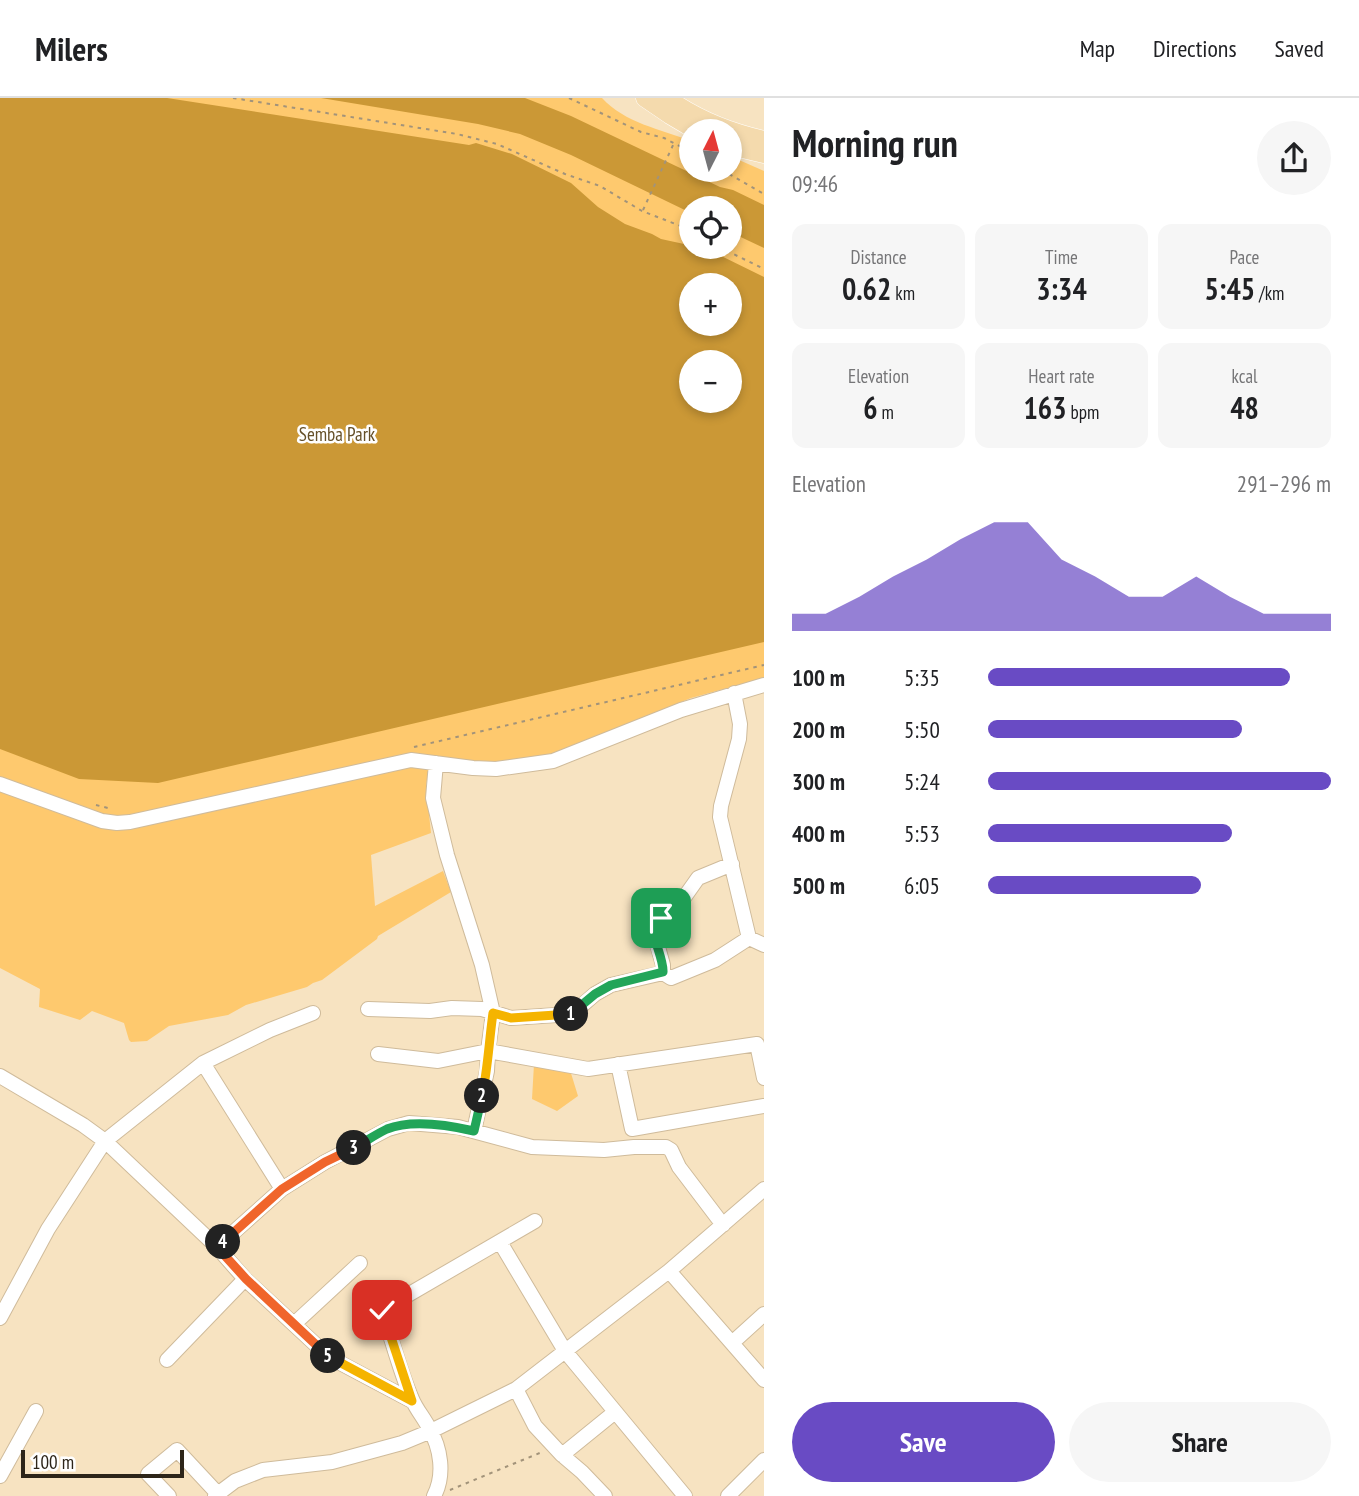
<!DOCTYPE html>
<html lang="en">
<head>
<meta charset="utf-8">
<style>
	:root { --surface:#fff; --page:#f6f6f6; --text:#202124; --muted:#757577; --line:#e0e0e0; --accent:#694bc4 }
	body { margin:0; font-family:"PT Sans Narrow",sans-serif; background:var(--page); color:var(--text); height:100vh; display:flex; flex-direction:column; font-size:26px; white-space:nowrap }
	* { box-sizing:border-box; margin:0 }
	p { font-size:23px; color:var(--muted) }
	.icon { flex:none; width:38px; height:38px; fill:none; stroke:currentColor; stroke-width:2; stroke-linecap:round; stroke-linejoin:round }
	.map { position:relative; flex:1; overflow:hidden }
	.panel { display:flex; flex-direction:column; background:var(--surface); width:595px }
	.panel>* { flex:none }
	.needle { width:46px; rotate:6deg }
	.buttons { position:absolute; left:679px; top:21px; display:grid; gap:14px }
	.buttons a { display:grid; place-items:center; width:63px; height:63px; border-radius:50%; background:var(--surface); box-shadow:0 4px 10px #0003; font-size:35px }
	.scale { position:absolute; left:21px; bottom:18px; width:163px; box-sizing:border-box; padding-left:7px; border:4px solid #2d2519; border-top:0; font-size:19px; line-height:24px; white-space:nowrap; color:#2d2519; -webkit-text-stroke:5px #fff; paint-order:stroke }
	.pin { position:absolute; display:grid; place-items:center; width:60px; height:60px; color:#fff; margin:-30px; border-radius:14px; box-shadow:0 4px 10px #0006 }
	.km { position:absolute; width:35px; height:35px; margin:-18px; border-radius:50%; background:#222; color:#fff; font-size:19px; line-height:35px; text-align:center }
	.round { display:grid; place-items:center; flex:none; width:74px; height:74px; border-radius:37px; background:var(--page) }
	.headline { display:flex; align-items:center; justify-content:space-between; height:119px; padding:0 28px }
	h1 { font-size:38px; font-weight:700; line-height:52px }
	.metrics { display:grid; grid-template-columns:repeat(3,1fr); gap:10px; height:119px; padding:7px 28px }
	.metrics div { display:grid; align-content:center; border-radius:14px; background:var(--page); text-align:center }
	.metrics b { font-size:30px; font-weight:700 }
	.metrics small { font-size:19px; font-weight:400 }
	.metrics p { font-size:19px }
	.chart { height:196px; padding:14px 28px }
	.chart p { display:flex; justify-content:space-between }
	.chart svg { width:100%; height:126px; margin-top:7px; fill:var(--accent); opacity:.7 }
	.action { display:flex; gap:14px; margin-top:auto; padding:14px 28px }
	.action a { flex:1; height:80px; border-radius:42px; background:var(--accent); color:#fff; font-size:28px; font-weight:700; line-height:80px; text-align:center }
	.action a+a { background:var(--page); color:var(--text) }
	ul { padding:0 28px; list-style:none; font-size:23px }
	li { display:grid; grid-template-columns:112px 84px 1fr; align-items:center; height:52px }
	li i { height:18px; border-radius:9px; background:var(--accent) }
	header { display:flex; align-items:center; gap:42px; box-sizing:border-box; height:98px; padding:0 35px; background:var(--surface); border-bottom:2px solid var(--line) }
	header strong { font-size:33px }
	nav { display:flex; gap:38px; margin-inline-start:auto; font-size:24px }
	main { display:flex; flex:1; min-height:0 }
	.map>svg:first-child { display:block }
	.green { fill:#fec96e; fill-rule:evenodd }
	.water { fill:#cb9836; fill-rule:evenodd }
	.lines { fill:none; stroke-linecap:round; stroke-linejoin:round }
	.minor-casing { stroke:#cfbb9b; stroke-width:16 }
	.major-casing { stroke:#fff; stroke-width:19 }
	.path { stroke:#a2937a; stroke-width:2; stroke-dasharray:3.5 5; stroke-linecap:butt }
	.minor { stroke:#fff; stroke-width:14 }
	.major { stroke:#f4daad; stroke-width:18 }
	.split-1-casing { stroke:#fff; stroke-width:14 }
	.split-2-casing { stroke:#fff; stroke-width:14 }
	.split-3-casing { stroke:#fff; stroke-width:14 }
	.split-4-casing { stroke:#fff; stroke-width:14 }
	.split-5-casing { stroke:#fff; stroke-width:14 }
	.split-6-casing { stroke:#fff; stroke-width:14 }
	.split-1 { stroke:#22a559; stroke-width:9 }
	.split-2 { stroke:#f5b400; stroke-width:9 }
	.split-3 { stroke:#22a559; stroke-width:9 }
	.split-4 { stroke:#f0652b; stroke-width:9 }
	.split-5 { stroke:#f0652b; stroke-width:9 }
	.split-6 { stroke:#f5b400; stroke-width:9 }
	.labels { text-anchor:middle; stroke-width:5; stroke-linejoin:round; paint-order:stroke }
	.park-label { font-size:19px; fill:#665029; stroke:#fff }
</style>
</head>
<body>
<header>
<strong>Milers</strong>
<nav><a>Map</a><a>Directions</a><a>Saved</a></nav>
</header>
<main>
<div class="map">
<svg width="764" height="1398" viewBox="0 0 764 1398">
	<rect width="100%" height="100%" fill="#f7e3c1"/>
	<!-- green -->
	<path class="green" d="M0,0H602C625,25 660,31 691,43V72H730V58L764,73V580L691,600L576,647L549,657L494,665L431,660L426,687L431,735L371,757L375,808L443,773L451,794L378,838L377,841L322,882L313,885L307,889L246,907L228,917L169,928L147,943L131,944L129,942L124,925L92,913L80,922L39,909L40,891L0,870ZM691,110H730V149H691ZM691,187H730V226H691ZM691,264H730V303H691Z
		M534,966L570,972L578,998L557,1013L532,1001Z"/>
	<!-- water -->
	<path class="water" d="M0,0H167L469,47L476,45L512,56L571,85L598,109L625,126L652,136L661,141L707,151L764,179V544L158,685L79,681L0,651ZM691,187H730V226H691ZM691,264H730V303H691Z
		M321,0H525L571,18L720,89L733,92L764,107V150L730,134V110H691V115L571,57L520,36L478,26Z"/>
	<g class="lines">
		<!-- minor casing -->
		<g class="minor-casing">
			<path id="minor" d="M734,595L740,626L739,641L721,708L720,719L749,840L764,847
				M436,665L433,700L447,757L482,867L493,915L488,953L487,973L474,1033
				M0,686L102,723L117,725L130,724L411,662L473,670L496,671L553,663L681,612L764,587
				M663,875V867L653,831L655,825L681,804L698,780L732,766
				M368,911L430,913L452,910L482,911L511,920L572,916L595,896L611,887L663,875L671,880L715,862L749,840
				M378,956L438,963L488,953L588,971L757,946L764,980
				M203,965L282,1091
				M618,966L632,1031L764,1008
				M0,978L83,1027L105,1043L217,1149L245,1181L329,1259L412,1303
				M500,1144L565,1253L685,1398
				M217,1149L282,1091L325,1064L388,1031L409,1025L458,1029L532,1049L604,1052L634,1049H666L671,1052L679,1069L723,1127
				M669,1173L764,1282
				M0,1220L48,1131L105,1043L203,965L270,932L313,915
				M294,1226L360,1165
				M732,1245L764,1216
				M167,1262L245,1181
				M516,1291L535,1328L562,1357L582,1374L605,1398
				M562,1357L615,1314
				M0,1378L36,1313
				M169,1398L148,1376L177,1352L218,1396
				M215,1398L235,1383L263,1372L332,1364L402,1345L431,1333L516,1291L669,1173L764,1091
				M434,1398C445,1377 441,1350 429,1330C424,1320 416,1311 412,1301C400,1274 392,1241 382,1212L535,1123
				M728,1398L764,1362"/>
		</g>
		<!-- major casing -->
		<g class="major-casing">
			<path id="major" d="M645,0L670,17L697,33
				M667,0C696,21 729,34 764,42
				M730,48L764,56"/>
		</g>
		<!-- path -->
		<path class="path" d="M233,0L457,36L497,46L565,76L600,88L642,113L691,132
			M569,0L641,34L664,40L691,54
			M722,72L764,96
			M643,112L674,45
			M719,149L764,171
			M414,649L764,567
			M96,707L108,710
			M450,1392L542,1354"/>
		<!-- minor -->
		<use href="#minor" class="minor"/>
		<!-- major -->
		<use href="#major" class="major"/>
	</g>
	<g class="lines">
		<!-- split-1 casing -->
		<g class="split-1-casing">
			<path id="split-1" d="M571,916L595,896L611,887L663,874C664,861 651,838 654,829C655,824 658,823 661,820"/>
		</g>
		<!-- split-2 casing -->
		<g class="split-2-casing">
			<path id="split-2" d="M482,998C488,970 489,943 493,915L511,920L571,916"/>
		</g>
		<!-- split-3 casing -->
		<g class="split-3-casing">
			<path id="split-3" d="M354,1050C365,1044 376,1036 387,1031C412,1021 448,1027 474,1033L482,998"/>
		</g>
		<!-- split-4 casing -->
		<g class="split-4-casing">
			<path id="split-4" d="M223,1144L282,1091L325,1064L354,1050"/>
		</g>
		<!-- split-5 casing -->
		<g class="split-5-casing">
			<path id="split-5" d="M223,1144L217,1149L246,1181L328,1258"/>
		</g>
		<!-- split-6 casing -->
		<g class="split-6-casing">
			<path id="split-6" d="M328,1258L412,1303L382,1212"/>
		</g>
		<!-- split-1 -->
		<use href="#split-1" class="split-1"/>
		<!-- split-2 -->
		<use href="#split-2" class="split-2"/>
		<!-- split-3 -->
		<use href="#split-3" class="split-3"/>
		<!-- split-4 -->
		<use href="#split-4" class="split-4"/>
		<!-- split-5 -->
		<use href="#split-5" class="split-5"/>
		<!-- split-6 -->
		<use href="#split-6" class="split-6"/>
	</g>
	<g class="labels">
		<!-- park labels -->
		<g class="park-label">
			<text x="337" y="343">Semba Park</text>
		</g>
	</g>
</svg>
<div class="buttons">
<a><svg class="needle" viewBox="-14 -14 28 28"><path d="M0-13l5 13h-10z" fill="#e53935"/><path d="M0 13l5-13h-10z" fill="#757577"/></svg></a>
<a><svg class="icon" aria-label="locate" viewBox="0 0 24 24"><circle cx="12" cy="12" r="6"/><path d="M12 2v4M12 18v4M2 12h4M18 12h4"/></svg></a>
<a>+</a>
<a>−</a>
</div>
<div class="scale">100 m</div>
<div class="pin" style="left:661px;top:820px;background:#1e9e55"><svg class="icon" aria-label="arrive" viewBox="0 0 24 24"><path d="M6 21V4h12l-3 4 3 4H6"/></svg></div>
<div class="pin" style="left:382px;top:1212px;background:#d93025"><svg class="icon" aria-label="check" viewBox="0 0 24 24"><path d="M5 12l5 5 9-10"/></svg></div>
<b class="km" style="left:571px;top:916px">1</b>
<b class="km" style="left:482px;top:998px">2</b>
<b class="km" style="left:354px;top:1050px">3</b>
<b class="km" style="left:223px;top:1144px">4</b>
<b class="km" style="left:328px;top:1258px">5</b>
</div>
<section class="panel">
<div class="headline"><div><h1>Morning run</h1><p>09:46</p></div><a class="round"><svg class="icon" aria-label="share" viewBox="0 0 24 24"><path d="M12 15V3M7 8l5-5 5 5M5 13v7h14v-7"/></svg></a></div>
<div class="metrics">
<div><p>Distance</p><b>0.62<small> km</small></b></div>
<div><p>Time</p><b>3:34</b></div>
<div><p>Pace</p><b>5:45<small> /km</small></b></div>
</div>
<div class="metrics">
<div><p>Elevation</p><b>6<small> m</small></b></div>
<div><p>Heart rate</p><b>163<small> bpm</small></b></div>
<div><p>kcal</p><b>48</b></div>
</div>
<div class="chart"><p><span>Elevation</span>291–296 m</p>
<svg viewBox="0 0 160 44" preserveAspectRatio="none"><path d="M0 44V38L10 38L20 32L30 25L40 19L50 12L60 6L70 6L80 19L90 25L100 32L110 32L120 25L130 32L140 38L150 38L160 38V44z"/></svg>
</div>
<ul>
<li><b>100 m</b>5:35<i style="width:88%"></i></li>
<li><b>200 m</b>5:50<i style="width:74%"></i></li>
<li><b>300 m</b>5:24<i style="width:100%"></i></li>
<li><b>400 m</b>5:53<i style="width:71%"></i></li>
<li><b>500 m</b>6:05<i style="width:62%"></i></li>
</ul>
<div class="action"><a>Save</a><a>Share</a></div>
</section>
</main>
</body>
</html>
